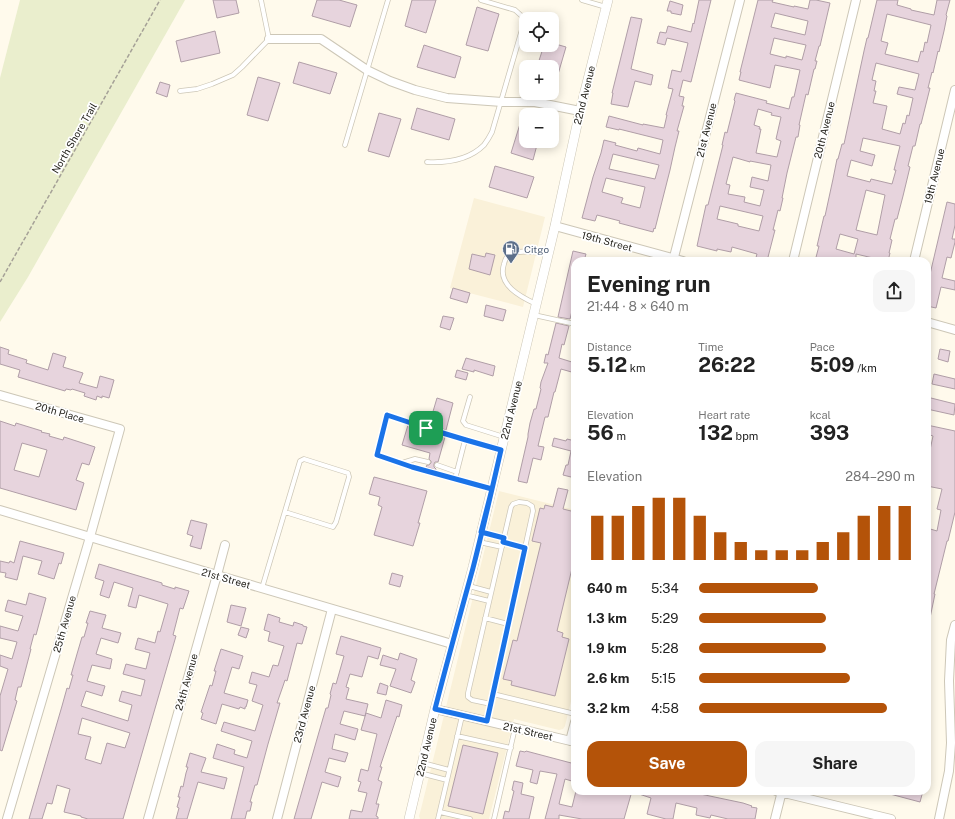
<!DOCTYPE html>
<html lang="en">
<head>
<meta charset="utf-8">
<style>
	:root { --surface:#fff; --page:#f6f6f6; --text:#222; --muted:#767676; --accent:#b45309 }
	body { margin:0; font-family:"Public Sans",sans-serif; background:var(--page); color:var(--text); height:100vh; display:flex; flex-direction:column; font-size:15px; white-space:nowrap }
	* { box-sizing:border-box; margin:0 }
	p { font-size:13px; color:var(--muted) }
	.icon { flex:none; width:22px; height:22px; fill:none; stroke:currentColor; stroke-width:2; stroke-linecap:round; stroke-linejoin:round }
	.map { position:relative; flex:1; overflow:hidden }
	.panel { position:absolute; left:571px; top:257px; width:360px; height:538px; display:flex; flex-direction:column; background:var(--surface); border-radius:12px; box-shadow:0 2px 10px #0003 }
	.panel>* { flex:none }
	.controls { position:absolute; left:519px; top:12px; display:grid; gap:8px }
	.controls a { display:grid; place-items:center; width:40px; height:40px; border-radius:8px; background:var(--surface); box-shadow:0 2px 10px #0003; font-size:20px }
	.pin { position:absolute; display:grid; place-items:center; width:34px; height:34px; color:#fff; margin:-17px; border-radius:8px; box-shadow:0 2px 6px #0006 }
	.round { display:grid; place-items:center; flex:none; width:42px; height:42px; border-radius:12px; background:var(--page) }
	.headline { display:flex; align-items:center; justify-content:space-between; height:68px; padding:0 16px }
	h1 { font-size:22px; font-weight:700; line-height:30px }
	.figures { display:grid; grid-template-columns:repeat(3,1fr); gap:6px; height:68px; padding:4px 16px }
	.figures div { display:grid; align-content:center }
	.figures b { font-size:20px; font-weight:700 }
	.figures small { font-size:11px; font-weight:400 }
	.figures p { font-size:11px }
	.chart { height:112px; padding:8px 16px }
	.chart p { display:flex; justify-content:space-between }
	.chart svg { width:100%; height:72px; margin-top:4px; stroke:var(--accent); stroke-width:6 }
	.cta { display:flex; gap:8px; margin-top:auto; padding:8px 16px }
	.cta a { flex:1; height:46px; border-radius:12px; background:var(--accent); color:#fff; font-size:16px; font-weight:700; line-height:46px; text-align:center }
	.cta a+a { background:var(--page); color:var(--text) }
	ul { padding:0 16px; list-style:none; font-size:13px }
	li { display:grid; grid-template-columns:64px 48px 1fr; align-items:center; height:30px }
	li i { height:10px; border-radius:5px; background:var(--accent) }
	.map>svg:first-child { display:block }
	.built { fill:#faf1d9 }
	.green { fill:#eaeecd }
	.building { fill:#e7d4dd; stroke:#b09ea7; fill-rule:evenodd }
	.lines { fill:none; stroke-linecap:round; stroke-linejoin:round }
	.service-casing { stroke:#cdc7b7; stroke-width:5.5 }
	.minor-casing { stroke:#cdc7b7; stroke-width:10 }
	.tertiary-casing { stroke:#cdc7b7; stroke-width:10 }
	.path { stroke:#a5a197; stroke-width:1.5; stroke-dasharray:4 2; stroke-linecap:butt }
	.service { stroke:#fff; stroke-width:4 }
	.minor { stroke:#fff; stroke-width:8 }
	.tertiary { stroke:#fff; stroke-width:9 }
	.route-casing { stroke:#fff; stroke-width:8 }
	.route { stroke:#1a73e8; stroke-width:5 }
	.labels { text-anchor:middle; stroke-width:3.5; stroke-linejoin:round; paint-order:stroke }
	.street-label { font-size:10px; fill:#26241e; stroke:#fff }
	.service-label { font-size:10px; fill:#4e5e75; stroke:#fff; text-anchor:start }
</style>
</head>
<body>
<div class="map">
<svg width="955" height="819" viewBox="0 0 955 819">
	<rect width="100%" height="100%" fill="#fffaec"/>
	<!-- built -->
	<path class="built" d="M474,198L545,217L523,307L450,288Z
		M499,491L575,510V685L565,726L563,729L559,730L514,719L489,819H420L419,816L421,809Z"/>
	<!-- green -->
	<path class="green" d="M20,0H185L28,277L0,322V78Z"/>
	<!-- building -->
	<path class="building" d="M213,0H236L239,13L217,18Z
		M317,0H339L357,5L350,27L312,16Z
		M412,0H436L426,33L405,26Z
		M699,0H711L691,82L683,80L679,96L684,97L682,106H684L677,131H679L675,147L670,170L655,229L654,228L653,232L619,223L620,221L597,215L595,221L582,218L593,177L601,153L604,140L616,143L615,145L637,151L638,148L660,154L663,140L619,129V130L606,127L609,116L643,125V124L664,128L667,115H666L673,89L668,88L672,70L681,72L688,43L667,38L665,45L657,43L660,32L666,33L668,26L691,32L693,23L694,24ZM613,154L659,165L655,179L609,169ZM606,178L645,187L640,208L621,203L623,198L602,192Z
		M758,0H773L772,2L794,7V6L808,9L810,0H816L830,3L820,46H819L815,61H817L815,69H814L808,95L806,94L799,125H800L798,137H796L787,173L782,198H783L780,211L778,210L773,230H775L767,261H755L757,254L732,247L731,252L717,249V251L697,246L706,205H708L723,145H722L725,132L727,133L735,101L734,100L736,93L767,101L766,103L789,109L792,97H794L800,70L775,65L770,88L739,80L741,72H740ZM775,13L808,21L805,35L771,27ZM774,38L806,45L802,60L786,56V58L770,54ZM758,109L772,113L771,115L781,117L776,139L781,141L777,157L756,153L761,129H759L760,127L754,125ZM733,157L750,162V161L771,165L768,181L752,177L750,187L764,190L760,206L744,202L745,197L728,194L730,185L726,184ZM720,206L763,216L759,231L738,226V224L717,219Z
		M877,0H898L897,5L911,9V10L934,15L937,0H950L946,15L947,16L944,31L939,52L938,51L933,73L932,72L928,88H930L921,124H920L915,146H913L908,166L910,167L903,196L897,219H895L890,239L892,240L889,253H890L888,261H873V258L856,254V261H815L819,246H817L824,216H825L833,179L837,159H838L842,144H844L864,51L867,38H868ZM887,14L931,25L927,43L925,42L923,52L921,51L918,62L885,54L888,43L881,41ZM876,63L919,74L915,90L899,87L897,94L913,98L909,116L907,115L905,124L903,123L900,134L882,129L887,106L873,103L876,91H874L876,81L872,80ZM863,138L900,146L894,170H896L892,184L871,179L870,182L847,176L851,160L872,166L875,155L860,151ZM866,190L885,195L877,235L856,230ZM840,234L858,239L854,254L836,249Z
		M670,1L683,5L681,15L671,13V11H667Z
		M477,7L499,14L488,51L466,45Z
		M631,17L642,19L631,69L653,75L651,85L635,81L628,107L611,104L613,93H612Z
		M215,31L220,53L181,62L176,41Z
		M552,43L566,47L554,88H552V67H537L544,45H552Z
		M424,45L461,57L455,78L417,67Z
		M299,62L337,73L330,94L293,83Z
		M258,77L280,83L268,121L247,115Z
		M160,82L170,85L167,97L156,93Z
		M417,108L455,119L449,140L411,129Z
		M524,111H526V141H538L533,160L511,153Z
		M379,113L401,119L389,157L368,151Z
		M495,166L534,177L527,198L489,187Z
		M947,202L955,204V225L952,239H955V242L951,258L947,257L942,278L955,281V290L941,287L936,308L927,306V287Z
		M573,251L586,254L584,261H575V299L570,319L558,317Z
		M486,253L495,255L490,275L469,269L472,254L485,257Z
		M453,288L470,293L467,303L450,298Z
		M486,305L506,310L503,321L484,316Z
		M443,316L454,318L450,330L440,327Z
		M556,323L569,326L564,345L562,344L559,358L575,363V373L561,369L555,392H554L548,417H545L538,446L544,447L541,460L533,458L527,483L518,481L519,476L528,437V434L530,423L534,409H536L541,389L540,388L541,382L548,363H544L546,354L548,355Z
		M0,347L9,350L8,354L27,360L26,363L48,370L53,353L66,357L63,367L83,373L79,383L97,388L100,376L114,380L109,398L102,396V398L97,396L96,400L84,396L85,393L72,389L71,390L66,389L65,391L18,377L20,370L0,364Z
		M940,349L950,351L948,362L938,359Z
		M466,358L495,366L493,376L474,370V372L462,369Z
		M457,370L468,373L466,380L455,377Z
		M934,374L955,379V389L932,384Z
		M927,397L955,404L954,415L927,409Z
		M437,398L453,403L446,430L429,425Z
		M0,421L15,426L16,423L42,431L41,432L50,434L49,436L63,440L64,437L95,447L89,465L82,463L76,480L84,483L76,510L0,488ZM22,443L47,450L39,477L14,470Z
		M408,425L445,437L438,462H435L434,464V467L436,469V470L426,467L427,465H429L431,463V461L429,459L430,453L402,445Z
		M927,425L955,431V512L948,541H947L934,594H935L930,618L927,617V571L930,560L927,559V528L937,531L941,510L937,509L942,489L927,486V450H930L933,436L927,434Z
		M554,438L566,441L567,439L575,441V478L563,475L566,465H568L571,451L552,446Z
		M374,477L427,491L418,523H420L413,546L374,535L382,507L378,505L380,497L369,494Z
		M558,488L568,490L563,509L575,512V556L557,631L563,633L562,637L569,639L555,696L511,685L512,681L503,679L513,640L517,641L541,543L532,541L540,508L544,509L545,505L553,507Z
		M191,520L207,524L201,549L190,546L193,536L187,534Z
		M20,541L64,553L61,564L59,563L54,579L38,574L42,561L23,556L17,580L5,577L6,573L0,572V561L9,563L10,561L14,563Z
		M99,564L162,583V585L175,589V587L189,591L183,609L180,608L173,635L176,636L123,819H88L81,817V816L64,812L70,789L57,785L52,804L47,803L42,819H29L62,706L67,688L69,689L73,675H71L77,654L82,637H84L88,623H86L90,611L106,615L102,628L121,633L118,643L101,638L96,654L112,659L110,669L92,665L87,681L105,686L102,696L86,691L81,706L128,721L132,705L119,701L122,691L141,696L145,680L123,674L126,664L146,669L150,653L135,649L138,638L155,643L158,631L160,632L168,604L139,595L136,608L128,606L133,588L114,582L109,598L100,595L104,581L95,578ZM82,718L130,733L125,748L107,743L101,764L85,759L91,737L78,734Z
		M392,573L403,576L400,587L389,584Z
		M29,593L46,598L36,635L34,634L30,649H31L21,687H18L15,700L17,701L2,751L0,750V696L8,669L0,666V655L12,659L17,642L0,638V626L18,631L23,616L5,611L8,600L26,605Z
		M231,605L246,608L241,626L227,622Z
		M268,614L280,618L279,622L293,626L294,622L303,625V626L307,627L302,644L297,643L287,681L285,680L283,686L277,703H280L268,744L257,785H255L250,802H252L250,811H247L245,819H231L244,767L213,758L217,744L235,750L234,754L247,758L252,741L221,731L224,722L255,731L263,705L252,701L257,685L249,683L252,672L269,677L273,665L278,666L284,646L268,641L270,632L264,630Z
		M241,627L249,629L246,638L238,635Z
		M341,636L381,648L378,659L368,656L362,677L350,674L346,687L349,688L346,699L368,704L365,716L344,711L340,724L358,729L355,740L335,734L332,749L348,753L345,762L329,758L325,772L341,777L338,787L322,782L311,819H294L319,732L326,708H328L331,695L330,694L333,683L336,684L344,656L336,654Z
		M221,649L243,656L239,669L232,667L224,693L248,700L246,707H245V709L240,707L239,709L222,704L216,724L201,719L203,713L201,712L210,685L212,686L216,671H214Z
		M400,653L417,659L411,680L415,682L411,693L390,686L396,669L380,665L383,655L398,660Z
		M380,683L388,686L386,695L377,693Z
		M386,700L402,705L399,717L397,716L380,767H382L378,780L382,782L376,804H379L376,816L378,817V819H349L351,810L362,812L367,793L358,791L361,782L358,781L361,769L368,771L377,734L361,730L366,713L381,718Z
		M463,745L498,753L483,814L448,806Z
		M520,751L525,752L526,751L575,764V782L565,779L559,804L572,807L576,791H632L624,819H582L559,815V819H545L557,774L540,771L537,784L530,782L533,770L516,766Z
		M190,753L206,758L201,772L227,778L224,789L198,782L187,819H176L179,808L177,807L180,797H178L181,786L183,787L186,773L188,767H186Z
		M514,781L523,783L521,794L534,797L529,819H503L505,811L509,812L514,791L512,790Z
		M636,791H686L743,803L752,806L751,807L757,808L755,819H728L711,815L710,818L696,815L697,808L676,803L673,819H666L647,814L651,798L636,793Z
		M890,791H923L920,802L890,794Z"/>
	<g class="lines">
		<!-- service casing -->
		<g class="service-casing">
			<path id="service" d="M582,0L606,7
				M180,91L197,89L212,84L233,75L242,67L269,39L261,0
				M345,145L388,0
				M427,162C447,163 469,160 484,145C487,141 490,136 492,132L525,19L515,10L481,0
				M536,304C521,297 497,285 504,264C505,260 506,256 510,254C520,249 538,253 548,254
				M534,315L575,324
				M470,397L463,421L466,425L504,437
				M402,463L415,459L428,462
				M437,465L457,472
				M455,479L413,467L377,455L387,415L465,440
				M492,489L455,479L465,440L501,449
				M519,502L527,503L532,506L533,511L491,704L472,700L468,697V693L511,507L513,504Z
				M481,532L504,538
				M479,542L502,547
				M503,542L525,547
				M469,586L491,592
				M262,588L300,461L304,459L348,473L349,477L336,522L333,527L285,512
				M465,595L489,601
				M485,618L508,624
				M493,694L575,714
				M487,721L491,704
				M457,736L511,748
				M423,763L449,770
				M420,773L447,780
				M440,812L470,819
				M438,819L462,716
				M494,819L515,728"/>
		</g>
		<!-- minor casing -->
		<g class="minor-casing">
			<path id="minor" d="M269,39H321L367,70L390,81L415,90L447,98L502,102H535L580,111
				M555,226L683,261
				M673,261L740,0
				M793,261L856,0
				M914,261L955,90
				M927,322L955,330
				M0,395L120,429L90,537L7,819
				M0,510L217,575L452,644
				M435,709L575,742
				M570,741L575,722
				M776,791L891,819
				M148,819L217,575L225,545
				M277,819L332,609
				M775,819L782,791
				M939,819L949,771L951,743L949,681L951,640L955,625"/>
		</g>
		<!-- tertiary casing -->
		<g class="tertiary-casing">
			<path id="tertiary" d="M409,819L435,709L473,567L555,226L580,111L608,0"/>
		</g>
		<!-- path -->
		<path class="path" d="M0,282L160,0"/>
		<!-- service -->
		<use href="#service" class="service"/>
		<!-- minor -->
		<use href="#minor" class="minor"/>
		<!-- tertiary -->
		<use href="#tertiary" class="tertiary"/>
	</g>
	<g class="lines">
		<!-- route casing -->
		<g class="route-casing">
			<path id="route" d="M426,428L466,440L501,450C492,489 483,529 473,568C460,615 447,662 435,709L487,721L525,548L503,542L504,538L481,532L492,489L412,467L377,455L387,415L426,428"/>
		</g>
		<!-- route -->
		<use href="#route" class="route"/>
	</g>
	<!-- icons -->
	<defs>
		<g id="fuel-pin" transform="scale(0.9)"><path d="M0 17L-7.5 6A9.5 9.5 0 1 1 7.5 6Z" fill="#5c6f8a" stroke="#fff"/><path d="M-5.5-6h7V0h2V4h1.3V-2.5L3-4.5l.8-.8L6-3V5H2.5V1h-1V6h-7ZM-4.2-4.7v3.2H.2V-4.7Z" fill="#fff"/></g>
	</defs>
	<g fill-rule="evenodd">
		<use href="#fuel-pin" x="511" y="249"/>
	</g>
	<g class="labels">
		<!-- street labels -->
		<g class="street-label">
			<text transform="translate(584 95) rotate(-76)" y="4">22nd Avenue</text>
			<text transform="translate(706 130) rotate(-76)" y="4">21st Avenue</text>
			<text transform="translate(824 130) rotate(-76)" y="4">20th Avenue</text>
			<text transform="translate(74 138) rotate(-60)" y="4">North Shore Trail</text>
			<text transform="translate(934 176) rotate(-76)" y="4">19th Avenue</text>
			<text transform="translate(607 241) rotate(15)" y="4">19th Street</text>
			<text transform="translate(511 410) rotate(-76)" y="4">22nd Avenue</text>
			<text transform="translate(60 412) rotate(16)" y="4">20th Place</text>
			<text transform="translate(226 578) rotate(16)" y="4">21st Street</text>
			<text transform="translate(64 624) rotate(-74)" y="4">25th Avenue</text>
			<text transform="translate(186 682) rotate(-74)" y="4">24th Avenue</text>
			<text transform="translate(304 714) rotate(-75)" y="4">23rd Avenue</text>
			<text transform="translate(528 731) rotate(13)" y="4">21st Street</text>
			<text transform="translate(426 747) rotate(-77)" y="4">22nd Avenue</text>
		</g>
		<!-- service labels -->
		<g class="service-label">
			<text x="524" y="253">Citgo</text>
		</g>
	</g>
</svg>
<div class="controls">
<a><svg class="icon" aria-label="locate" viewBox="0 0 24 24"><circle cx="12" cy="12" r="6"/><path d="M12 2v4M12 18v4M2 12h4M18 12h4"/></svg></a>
<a>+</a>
<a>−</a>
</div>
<div class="pin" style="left:426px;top:428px;background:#1e9e55"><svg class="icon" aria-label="arrive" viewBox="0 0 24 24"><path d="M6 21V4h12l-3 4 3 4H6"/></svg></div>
<section class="panel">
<div class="headline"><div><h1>Evening run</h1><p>21:44 · 8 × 640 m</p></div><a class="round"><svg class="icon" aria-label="share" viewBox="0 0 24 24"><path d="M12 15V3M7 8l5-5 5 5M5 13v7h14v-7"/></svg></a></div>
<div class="figures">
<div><p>Distance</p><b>5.12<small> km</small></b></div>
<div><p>Time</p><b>26:22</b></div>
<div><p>Pace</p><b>5:09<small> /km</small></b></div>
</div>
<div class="figures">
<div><p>Elevation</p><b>56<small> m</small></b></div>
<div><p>Heart rate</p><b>132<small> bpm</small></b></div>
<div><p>kcal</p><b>393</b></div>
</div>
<div class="chart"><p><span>Elevation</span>284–290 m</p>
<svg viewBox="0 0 160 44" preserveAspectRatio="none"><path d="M5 44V17M15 44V17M25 44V11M35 44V6M45 44V6M55 44V17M65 44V27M75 44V33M85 44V38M95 44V38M105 44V38M115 44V33M125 44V27M135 44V17M145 44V11M155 44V11"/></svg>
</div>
<ul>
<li><b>640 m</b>5:34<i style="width:55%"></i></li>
<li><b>1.3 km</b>5:29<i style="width:59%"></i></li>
<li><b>1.9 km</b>5:28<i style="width:59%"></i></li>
<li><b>2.6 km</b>5:15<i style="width:70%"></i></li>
<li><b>3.2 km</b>4:58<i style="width:87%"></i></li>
</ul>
<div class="cta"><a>Save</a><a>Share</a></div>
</section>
</div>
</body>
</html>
